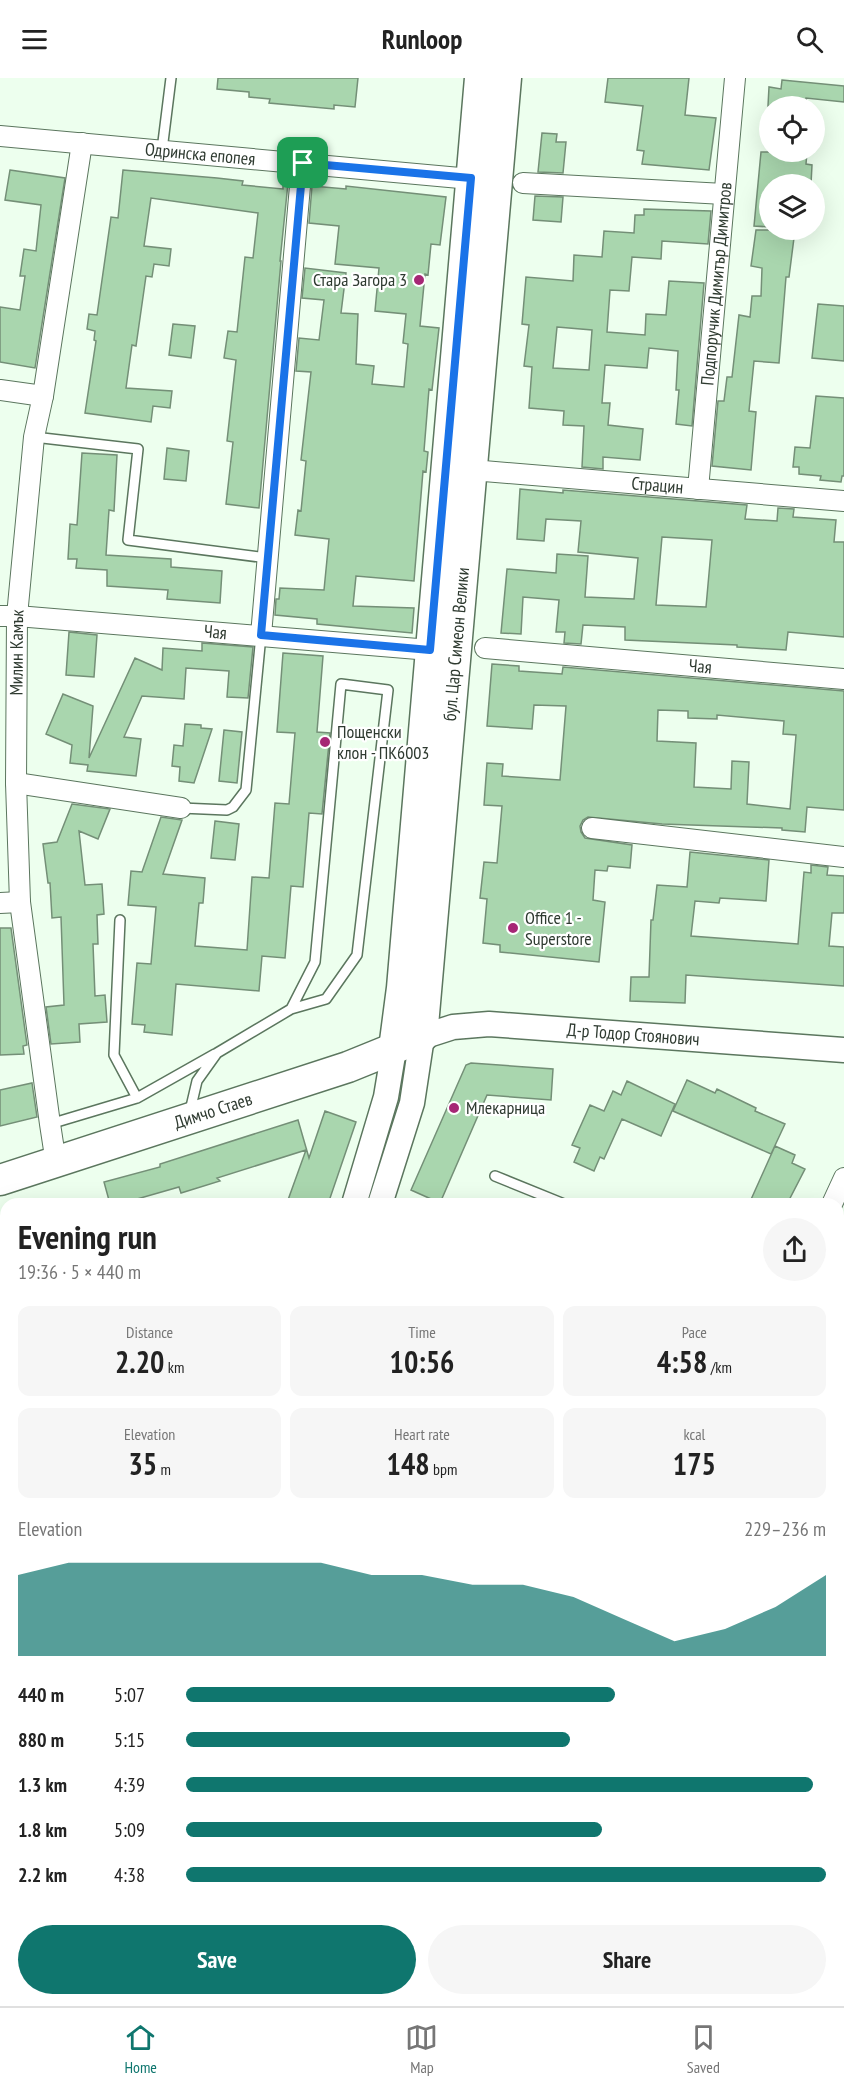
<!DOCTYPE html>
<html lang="en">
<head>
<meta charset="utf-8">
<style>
	:root { --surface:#fff; --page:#f6f6f6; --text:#222; --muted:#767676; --line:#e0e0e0; --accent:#0f766e }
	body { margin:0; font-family:"PT Sans Narrow",sans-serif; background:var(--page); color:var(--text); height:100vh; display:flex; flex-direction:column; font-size:22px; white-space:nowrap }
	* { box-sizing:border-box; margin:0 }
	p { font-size:20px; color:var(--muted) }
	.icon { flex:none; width:33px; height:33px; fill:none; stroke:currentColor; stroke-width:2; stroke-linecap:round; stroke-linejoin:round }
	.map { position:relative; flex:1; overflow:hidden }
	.panel { position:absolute; left:0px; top:1120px; width:844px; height:808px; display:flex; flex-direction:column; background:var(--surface); border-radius:18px 18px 0 0; box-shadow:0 6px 24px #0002 }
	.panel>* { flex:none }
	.tools { position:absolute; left:759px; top:18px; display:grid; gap:12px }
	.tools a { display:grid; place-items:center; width:66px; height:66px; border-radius:50%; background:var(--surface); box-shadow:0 6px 24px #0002; font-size:30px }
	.pin { position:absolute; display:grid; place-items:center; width:51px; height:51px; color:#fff; margin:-26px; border-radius:12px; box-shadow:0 3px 9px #0006 }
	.round { display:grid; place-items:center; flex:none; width:63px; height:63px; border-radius:32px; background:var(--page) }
	.headline { display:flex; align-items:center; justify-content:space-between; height:102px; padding:0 18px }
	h1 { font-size:33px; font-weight:700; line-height:45px }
	.figures { display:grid; grid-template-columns:repeat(3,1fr); gap:9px; height:102px; padding:6px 18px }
	.figures div { display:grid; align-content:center; border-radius:12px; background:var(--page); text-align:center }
	.figures b { font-size:30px; font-weight:700 }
	.figures small { font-size:16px; font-weight:400 }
	.figures p { font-size:16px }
	.chart { height:168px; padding:12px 18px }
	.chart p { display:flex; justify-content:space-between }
	.chart svg { width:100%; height:108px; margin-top:6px; fill:var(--accent); opacity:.7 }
	.button { display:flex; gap:12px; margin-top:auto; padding:12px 18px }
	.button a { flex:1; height:69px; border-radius:36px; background:var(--accent); color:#fff; font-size:24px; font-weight:700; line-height:69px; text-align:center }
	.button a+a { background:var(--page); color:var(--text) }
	ul { padding:0 18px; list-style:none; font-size:20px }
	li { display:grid; grid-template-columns:96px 72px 1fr; align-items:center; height:45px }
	li i { height:15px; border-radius:8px; background:var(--accent) }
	header { display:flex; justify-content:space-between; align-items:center; height:78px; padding:0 18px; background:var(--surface); font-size:27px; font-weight:700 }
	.tabs { display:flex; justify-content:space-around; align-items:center; height:84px; border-top:2px solid var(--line); background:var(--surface); font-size:16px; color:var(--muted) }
	.tabs a { display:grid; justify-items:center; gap:3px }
	.tabs .active { color:var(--accent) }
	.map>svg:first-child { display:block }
	.green { fill:#fdc9e2 }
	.building { fill:#a9d6ae; stroke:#748f77; stroke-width:1.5; fill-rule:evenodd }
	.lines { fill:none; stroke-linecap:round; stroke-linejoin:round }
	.service-casing { stroke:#5b765e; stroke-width:12 }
	.minor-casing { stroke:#5b765e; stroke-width:22 }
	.tertiary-casing { stroke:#5b765e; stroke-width:27 }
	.primary-casing { stroke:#5b765e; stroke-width:33 }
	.service { stroke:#fff; stroke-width:9 }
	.minor { stroke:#fff; stroke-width:20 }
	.tertiary { stroke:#fff; stroke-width:24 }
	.primary { stroke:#fff; stroke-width:30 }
	.route-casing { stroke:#fff; stroke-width:12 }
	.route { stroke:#1a73e8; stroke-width:8 }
	.poi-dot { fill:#a62675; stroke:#fff; stroke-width:2 }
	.labels { text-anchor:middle; stroke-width:4.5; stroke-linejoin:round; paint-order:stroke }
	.street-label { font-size:18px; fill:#2e3a30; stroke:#fff }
	.poi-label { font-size:18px; fill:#2e3a30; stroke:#fff; text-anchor:start }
</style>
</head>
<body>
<header><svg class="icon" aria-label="menu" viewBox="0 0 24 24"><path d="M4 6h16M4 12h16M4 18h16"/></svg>Runloop<svg class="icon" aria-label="search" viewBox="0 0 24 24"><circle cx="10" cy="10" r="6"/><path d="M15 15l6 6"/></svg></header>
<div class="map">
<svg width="844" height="1928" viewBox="0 0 844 1928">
	<rect width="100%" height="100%" fill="#edffee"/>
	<!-- green -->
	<path class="green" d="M6,1458V1550L0,1548V1472Z"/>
	<!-- building -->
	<path class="building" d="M218,0H358L355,29L334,27V31L269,25L270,21L249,19V14L217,11Z
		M608,0H689L685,37L716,40L709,92L642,86L644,73L637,72L643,28L605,24Z
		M782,2L844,8V24L806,20V28H768L769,9L781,11Z
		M542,55L557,56L556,64H566L563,95L538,94Z
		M761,74H807L806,86L812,87L811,106H770V149L754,148Z
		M10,92L65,100L35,290L0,284V229L20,232L25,198H20L24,171L36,173L41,127L5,122Z
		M123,92L217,100L243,103L242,107L283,111V105H288L280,183H281L259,430L226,426L233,364L227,363L236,282L224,280L228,253L237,254L245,179L253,180L258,135L151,120L144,168L171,171L169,188L154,186L152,199L146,198L136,268L132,267L126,310L172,313L170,330L153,328L151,344L85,335L96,263L94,262L95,253L87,251L89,236L97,237L111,139L118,140Z
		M312,108L346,111V108L446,119L440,167L431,166L428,197L425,196L420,248L439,250L432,312L429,311L424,373L428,374L426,394L423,393L414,503L356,498L353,528L414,530L412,555L317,546V541L275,537L276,521H279L280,510L324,512L329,461L295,457L298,432L301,433L306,383L301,382L311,294L296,293L299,260L319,262L324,222L302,220L305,190L346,195L341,235L358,236L356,286L374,288L372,306L404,309L408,266L403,265L406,236L375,233L379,190L335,186L339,148L309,145Z
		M535,118L563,119L561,144L533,142Z
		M644,131L711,133L708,166L662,163L661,181L632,179L629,213L610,212L607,254L645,257L646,236L666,237L669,203L704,205L692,348L676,346L679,312H676L678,273L649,270L647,290L605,287L602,325H610L608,347L643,351L640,382L603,379V391L582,389L584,348L563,347L564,333L529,330L532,289L524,288L529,247L522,246L526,199L573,203L574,177L602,179L604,153L634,155L635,137H644ZM557,249L592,252L589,292L553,290Z
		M756,152H795L789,199H786L779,285L754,283L749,333L756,334L751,392L712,388L718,323H724L727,299H732L739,237L750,239L752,218H761L762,190L751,188Z
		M818,226L844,228V283L812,280Z
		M173,246L195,248L191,280L169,277Z
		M816,318L844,320V398H842L841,404L820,402L821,398L799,396V389H793L795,369L810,370Z
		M167,370L189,373L186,403L164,401Z
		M82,375L117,377L114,433L109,432L106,477L171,481V489L222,493L220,525L167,521L168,512L107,508V492L76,490L77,481H68L70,446L77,447Z
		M520,411L563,415V412L747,427L745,441L777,443L778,430L794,431L793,439L836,442L834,464H844V559L788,554L786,572L753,570L737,569V567L625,562V549L583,547L581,566L564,565L565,554H556L559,522L523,519L521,556L501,555L507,491L556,495L557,476L588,478L585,519L634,521L638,480L578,474L581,443L546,441L544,463L517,461ZM662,459L712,462L706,529L656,527Z
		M69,554L97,557L94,599L66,597Z
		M202,565L253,569L248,620L227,619L229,593L186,590L184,621L142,618L124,659L141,661L136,698L87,693L88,687L70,685L72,667L46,656L63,616L93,628L89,680L135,580L162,592L163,570L202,573Z
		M283,575L323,578L317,654L330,655L322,736L309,735L303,809L291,808L285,880L262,878L259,913L176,906L172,957L144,954L145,947L132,946L137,885L151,886L156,829L128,827L131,793L142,794L161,739L182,742L163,796L205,800L203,825H199L195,868L247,872L252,799L269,800L275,725L289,726L295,655L277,654Z
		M492,586L519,588V593L562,596L563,589L844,613V732L807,729L805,754L782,752V750L662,746L588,739L583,742L580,748L581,754L585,760L632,767L630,790L608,788L607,793L595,792L593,822L605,824L599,884L500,874V867L483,865L487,821L480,820L484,784L497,785L502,728L484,727L487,685L503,686L502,698L560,702L566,628L534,627L532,651L487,648ZM658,632L688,633V640L717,641V637L784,643L783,656L796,657L790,731L747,726L749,684L732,683L731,711L694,709L696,665L657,663Z
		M185,646L201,647V650L212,651L194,705L179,703L180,689L172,688L174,667L183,668Z
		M224,652L242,654L237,705L219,703Z
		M72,726L110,731L98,761L79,753L85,807L102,806L104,836L97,837L98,866H93L95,918L105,917L107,944L79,946L80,964L51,966L46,929L64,927L61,839L52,840L50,805H48L43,766L57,764Z
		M215,743L239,746L235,782L211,780Z
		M690,774L769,782L766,823L720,820L719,825L695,823L691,858L798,866L804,794L811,795V787L828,789L827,797L844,798V835H832L829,868L844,869V908L686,897L685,925L630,923L631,899H649L651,842H653L657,807L687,809Z
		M0,850H11L27,967L23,968L24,976L0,977Z
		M471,985L553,991L551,1022L487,1017L440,1125L411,1112L466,987Z
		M687,1002L715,1015L717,1011L756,1030L755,1033L785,1046L771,1076L673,1033Z
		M627,1003L675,1026L661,1058L622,1041L604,1081L600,1079L594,1093L574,1084L580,1070L572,1067L590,1027L604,1033L613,1013L621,1017Z
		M32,1005L37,1039L0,1048V1012Z
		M325,1033L356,1044L328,1126H293L294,1123L288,1122L306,1072L217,1100L220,1103L181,1115L179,1109L137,1121L138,1126H110L104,1104L160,1089V1086L298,1042L309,1080Z
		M775,1068L795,1077L792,1085L805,1091L787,1126H749Z"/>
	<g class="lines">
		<!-- service casing -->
		<g class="service-casing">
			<path id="service" d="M162,72L171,0
				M34,359L138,371L128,462L267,480
				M181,730L227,732L233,729L246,712L261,557
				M120,842L114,977L137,1020
				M190,1033L197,1003L217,975L291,931L326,921L357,877L388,612L341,606L315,884L291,931
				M50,1046L137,1020L215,976
				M495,1098L564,1126
				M838,1160L844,1162
				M838,1354L843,1345H844
				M838,1598L844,1600
				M0,1617L6,1604"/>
		</g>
		<!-- minor casing -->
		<g class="minor-casing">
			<g id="minor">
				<path id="s1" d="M0,58L471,101"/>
				<path d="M523,105L724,116"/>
				<path d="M0,312L43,318"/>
				<path id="s2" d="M472,392L844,423"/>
				<path id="s3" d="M698,411L735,0"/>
				<path id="s4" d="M0,538H17L430,572"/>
				<path d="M261,557L302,85"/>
				<path id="s5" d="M485,570L844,601"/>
				<path d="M16,705L181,730"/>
				<path d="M592,750L844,779"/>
				<path d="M0,825L20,824"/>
				<path id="s6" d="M56,1085L50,1046L20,824L16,705L17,538L34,359L43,318L82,65"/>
				<path d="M832,1126L844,1100"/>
				<path d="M0,1155L6,1158"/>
				<path d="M838,1470L844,1473"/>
				<path d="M0,1591L6,1594"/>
				<path d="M838,1731L844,1734"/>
				<path d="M288,1923L300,1928"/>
				<path d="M796,1923L808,1928"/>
				<path d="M492,1928L494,1923"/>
			</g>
		</g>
		<!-- tertiary casing -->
		<g class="tertiary-casing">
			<g id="tertiary">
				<path d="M354,1126L386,1019L394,971"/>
				<path id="s7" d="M380,1126L412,1025L422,959L453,949L489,946L844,972"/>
				<path d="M838,1507L844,1509"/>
				<path d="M25,1928L28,1923"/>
				<path d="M56,1928L58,1923"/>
			</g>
		</g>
		<!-- primary casing -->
		<g class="primary-casing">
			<g id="primary">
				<path d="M394,971L402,910L480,0"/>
				<path id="s8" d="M0,1102L348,989L422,959L506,0"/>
			</g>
		</g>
		<!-- service -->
		<use href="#service" class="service"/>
		<!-- minor -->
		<use href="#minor" class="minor"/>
		<!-- tertiary -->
		<use href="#tertiary" class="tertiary"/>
		<!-- primary -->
		<use href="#primary" class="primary"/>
	</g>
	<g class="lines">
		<!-- route casing -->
		<g class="route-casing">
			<path id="route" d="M303,85L471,100L430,572L261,557Z"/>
		</g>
		<!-- route -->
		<use href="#route" class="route"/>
	</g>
	<!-- markers -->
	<g class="poi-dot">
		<circle cx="419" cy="202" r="6"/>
		<circle cx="325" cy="664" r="6"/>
		<circle cx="513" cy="850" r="6"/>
		<circle cx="454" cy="1030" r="6"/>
	</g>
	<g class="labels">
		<!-- street labels -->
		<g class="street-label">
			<text dy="6" stroke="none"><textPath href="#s1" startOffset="201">Одринска епопея</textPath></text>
			<text dy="6" stroke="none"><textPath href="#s3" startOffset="206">Подпоручик Димитър Димитров</textPath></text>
			<text dy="6" stroke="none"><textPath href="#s2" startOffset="186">Страцин</textPath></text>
			<text dy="6" stroke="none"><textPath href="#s4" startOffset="216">Чая</textPath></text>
			<text dy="6" stroke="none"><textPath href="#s8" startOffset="840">бул. Цар Симеон Велики</textPath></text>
			<text dy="6" stroke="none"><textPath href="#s6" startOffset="513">Милин Камък</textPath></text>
			<text dy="6" stroke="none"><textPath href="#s5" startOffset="216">Чая</textPath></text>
			<text dy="6" stroke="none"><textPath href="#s7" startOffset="386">Д-р Тодор Стоянович</textPath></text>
			<text dy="6" stroke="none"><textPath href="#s8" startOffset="224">Димчо Стаев</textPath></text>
		</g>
		<!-- poi labels -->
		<g class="poi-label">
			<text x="407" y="208" text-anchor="end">Стара Загора 3</text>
			<text x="337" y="660">Пощенски<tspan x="337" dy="21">клон - ПК6003</tspan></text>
			<text x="525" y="846">Office 1 -<tspan x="525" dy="21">Superstore</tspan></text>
			<text x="466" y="1036">Млекарница</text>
		</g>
	</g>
</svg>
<div class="tools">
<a><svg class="icon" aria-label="locate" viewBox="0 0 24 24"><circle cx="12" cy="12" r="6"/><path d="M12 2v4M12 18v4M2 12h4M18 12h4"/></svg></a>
<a><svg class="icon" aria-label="layers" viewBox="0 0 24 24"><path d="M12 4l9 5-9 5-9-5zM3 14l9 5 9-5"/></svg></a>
</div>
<div class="pin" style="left:303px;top:85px;background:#1e9e55"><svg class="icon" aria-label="arrive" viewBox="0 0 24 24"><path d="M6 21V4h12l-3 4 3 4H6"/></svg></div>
<section class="panel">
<div class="headline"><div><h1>Evening run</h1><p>19:36 · 5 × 440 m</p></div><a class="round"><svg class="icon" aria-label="share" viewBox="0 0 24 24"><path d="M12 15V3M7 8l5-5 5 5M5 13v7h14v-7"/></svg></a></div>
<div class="figures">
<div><p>Distance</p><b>2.20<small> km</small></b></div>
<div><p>Time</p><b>10:56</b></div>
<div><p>Pace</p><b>4:58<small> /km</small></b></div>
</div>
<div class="figures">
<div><p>Elevation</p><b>35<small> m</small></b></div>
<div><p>Heart rate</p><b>148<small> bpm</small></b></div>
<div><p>kcal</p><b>175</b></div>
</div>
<div class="chart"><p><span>Elevation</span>229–236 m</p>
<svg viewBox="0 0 160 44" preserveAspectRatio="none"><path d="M0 44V11L10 6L20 6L30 6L40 6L50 6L60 6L70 11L80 11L90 15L100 15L110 20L120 29L130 38L140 33L150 24L160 11V44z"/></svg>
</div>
<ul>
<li><b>440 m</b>5:07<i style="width:67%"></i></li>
<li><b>880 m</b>5:15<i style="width:60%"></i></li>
<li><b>1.3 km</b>4:39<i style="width:98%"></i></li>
<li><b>1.8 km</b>5:09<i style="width:65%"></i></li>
<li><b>2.2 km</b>4:38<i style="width:100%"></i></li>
</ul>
<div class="button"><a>Save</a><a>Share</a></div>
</section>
</div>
<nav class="tabs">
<a class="active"><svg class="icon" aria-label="home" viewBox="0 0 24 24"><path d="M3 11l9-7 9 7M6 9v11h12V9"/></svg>Home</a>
<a><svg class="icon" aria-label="map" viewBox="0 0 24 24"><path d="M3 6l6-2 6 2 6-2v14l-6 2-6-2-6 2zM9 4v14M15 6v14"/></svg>Map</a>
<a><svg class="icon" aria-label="saved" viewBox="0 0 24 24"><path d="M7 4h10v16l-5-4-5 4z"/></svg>Saved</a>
</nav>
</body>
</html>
